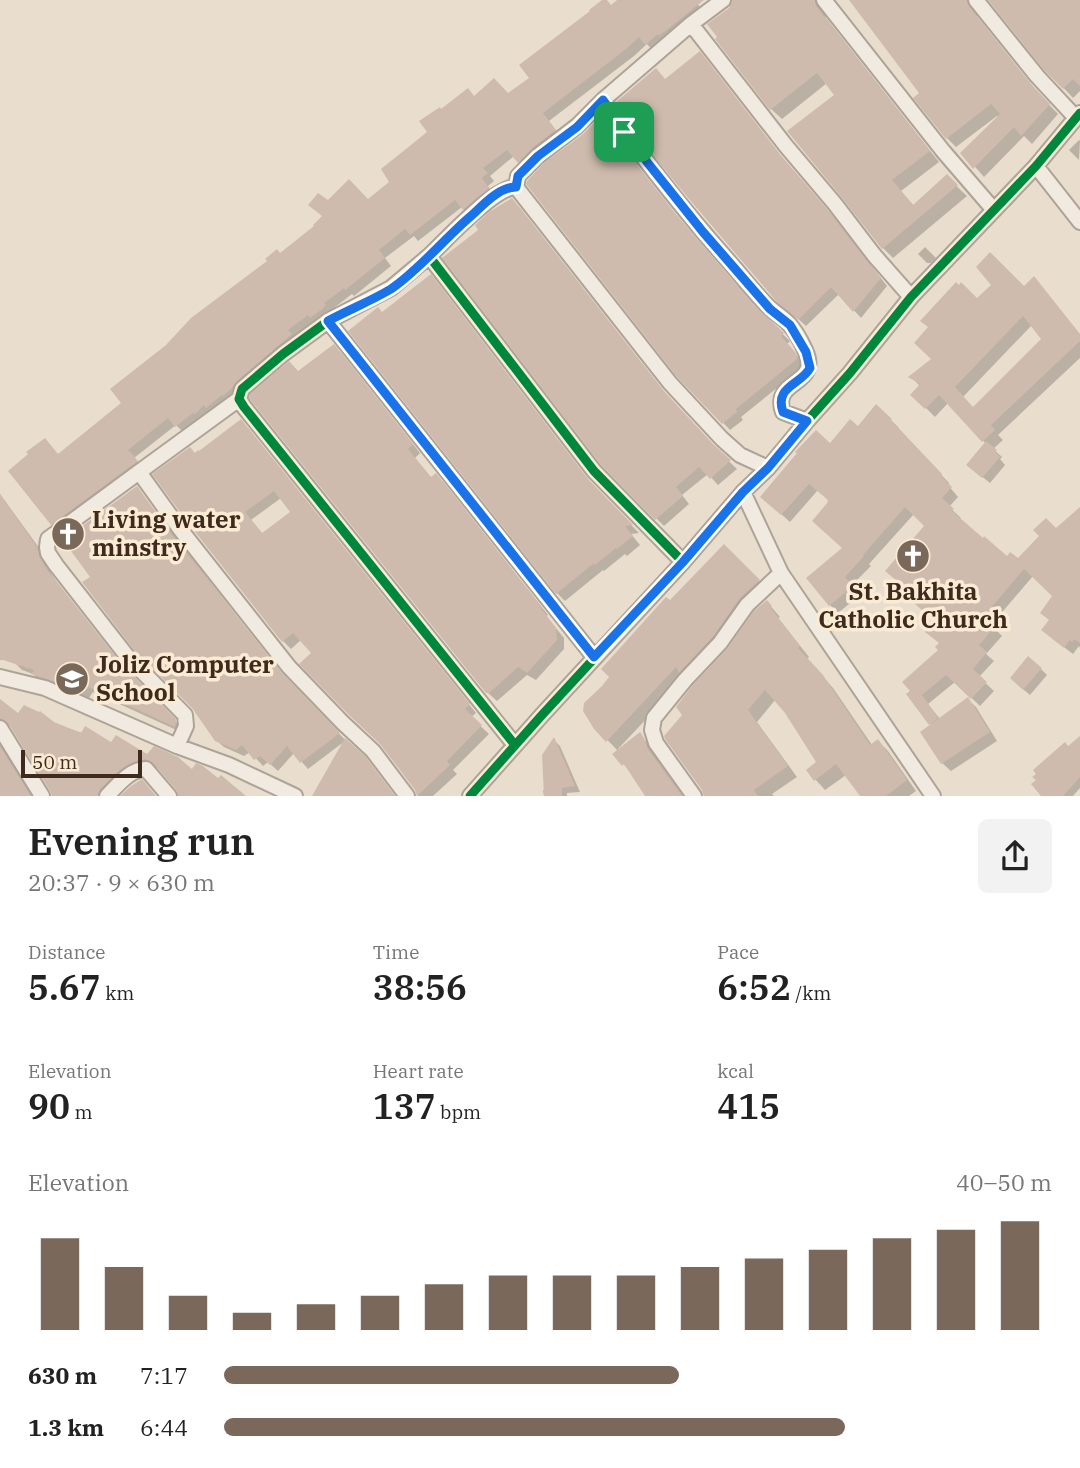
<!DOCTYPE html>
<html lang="en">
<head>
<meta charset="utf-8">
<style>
	:root { --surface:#fff; --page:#f2f2f2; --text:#222; --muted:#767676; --accent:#7a695b }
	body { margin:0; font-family:"IBM Plex Serif",serif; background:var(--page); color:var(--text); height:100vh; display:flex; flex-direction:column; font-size:26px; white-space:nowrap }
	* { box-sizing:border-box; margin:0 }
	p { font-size:23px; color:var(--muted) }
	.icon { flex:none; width:38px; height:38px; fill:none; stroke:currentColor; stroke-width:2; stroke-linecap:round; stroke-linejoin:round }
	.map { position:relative; height:796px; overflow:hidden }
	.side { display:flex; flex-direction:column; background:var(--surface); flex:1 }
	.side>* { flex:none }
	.scale { position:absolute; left:21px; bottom:18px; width:121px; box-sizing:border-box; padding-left:7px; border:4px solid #3f2a1d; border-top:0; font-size:19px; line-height:24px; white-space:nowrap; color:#3f2a1d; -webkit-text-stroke:5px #faecd4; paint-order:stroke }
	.pin { position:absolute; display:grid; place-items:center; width:60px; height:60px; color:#fff; margin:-30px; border-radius:14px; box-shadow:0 4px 10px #0006 }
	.round { display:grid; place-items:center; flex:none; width:74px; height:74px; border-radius:10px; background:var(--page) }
	.headline { display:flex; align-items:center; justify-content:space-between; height:119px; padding:0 28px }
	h1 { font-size:38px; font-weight:600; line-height:52px }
	.figures { display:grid; grid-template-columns:repeat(3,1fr); gap:10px; height:119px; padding:7px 28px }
	.figures div { display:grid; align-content:center }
	.figures b { font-size:35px; font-weight:600 }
	.figures small { font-size:19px; font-weight:400 }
	.figures p { font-size:19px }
	.chart { height:196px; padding:14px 28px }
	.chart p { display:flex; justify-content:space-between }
	.chart svg { width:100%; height:126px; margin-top:7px; stroke:var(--accent); stroke-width:6 }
	ul { padding:0 28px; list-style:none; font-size:23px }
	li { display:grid; grid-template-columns:112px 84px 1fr; align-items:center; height:52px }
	li i { height:18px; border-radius:9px; background:var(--accent) }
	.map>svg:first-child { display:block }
	.shadow { fill:#0003; fill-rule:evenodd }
	.building { fill:#cebbae; fill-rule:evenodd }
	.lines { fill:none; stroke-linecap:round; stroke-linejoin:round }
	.minor-casing { stroke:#aea397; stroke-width:18 }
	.minor { stroke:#f0eae1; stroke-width:14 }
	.cycleway-casing { stroke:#faecd4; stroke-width:13 }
	.cycleway { stroke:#00873e; stroke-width:9 }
	.route-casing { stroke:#fff; stroke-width:14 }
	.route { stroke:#1a73e8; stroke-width:9 }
	.labels { text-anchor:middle; stroke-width:7; stroke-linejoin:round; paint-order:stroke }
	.poi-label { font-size:24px; font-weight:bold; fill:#3f2a1d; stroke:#faecd4; text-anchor:start }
</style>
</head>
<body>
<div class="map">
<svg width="1080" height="796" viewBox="0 0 1080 796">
	<rect width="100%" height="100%" fill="#e9dece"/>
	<!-- shadow -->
	<path class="shadow" d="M620,0H695L704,13L653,51L647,44L634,56L549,121L562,139L526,169L514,156L490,176L494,181L488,186L495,196L471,216L462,207L418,241L414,236L385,258L391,266L354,296L352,294L330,311L332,313L215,414L184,433L176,425L134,458L144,469L60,531L52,524L59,456L123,403L280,255L317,226L324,217L328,203L368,201L391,183L429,132L442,111L475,98L508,95L531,78Z
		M730,0H820L825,8L824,12L826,18L939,162L901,191L914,206L947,177L967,196L893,258L883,248L844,197L837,95L827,83L782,119L771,109L731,8L734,1Z
		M851,0H983L976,7L977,17L1039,94L1058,114L1032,144L1024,136L984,177L963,153L999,118L997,116L956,147L947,138L922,93Z
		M990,0H1080V91L1073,98L1046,69Z
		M707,61L785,161L835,219L887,286L861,318L839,294L806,326L779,301L665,80Z
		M608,124L648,180L681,221L758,311L790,341L787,344L802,362L804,366L741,417L743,420L730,430L679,376Z
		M1079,140L1080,141L1079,160L1069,150Z
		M512,200L520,208L670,399L717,450L737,469L718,485L708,474L682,495L689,504L664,526L603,464L480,230Z
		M925,247L936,258L931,263H927L918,254Z
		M439,285L594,487L639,533L631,534L640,545L627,556L625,554L604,571L603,570L565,601L557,593L382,314Z
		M1024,288L1080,334V358L998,435L1003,440L993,449L1002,457L1000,459L1005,465L990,483L975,471L986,444L948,403L935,417L913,395L920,386L911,377L933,359L977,301ZM1032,325L1044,339L975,410L963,397Z
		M342,354L420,453L415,458L432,479L444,483L548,615L546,616L564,638V649L536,680L527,675L497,701L487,692L298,373Z
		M891,420L899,428L898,429L949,483L948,485L958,497L949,507L961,518L959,519L1007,558L1019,561L1056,530L1080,517V648L1079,646L1073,654L1052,638L1051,621L1054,596L1033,576L992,624L995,627L994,628L1002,636L986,654L994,661L979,677L994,691L980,706L955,682L928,704L940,719L967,699L976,707L997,741L951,771L942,763L922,732L932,725L908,694L941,650L935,621L927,526L914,514L869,564L871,566L852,585L860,595L838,613L830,605L844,549L831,502L818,490L790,522L770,504L830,446L858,428Z
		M249,429L476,713L471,717L489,734L453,770L457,774L433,796H418L416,789L313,653L301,640L291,649L283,641L189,522L196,454ZM281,498L293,512L263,534L251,520Z
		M137,488L288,682L373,768L395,796H314L345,741L308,769L294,753L278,771L268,762L263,766L250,752L244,756L224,747L216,740L193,707L93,577Z
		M0,494L45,556L47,567L56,581L127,672L183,729V733L93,692L89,698L41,682L33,674L22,670L15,663L28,657L0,660Z
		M724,546L768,590L618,749L620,750L639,734L654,750L658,761L683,796H647L634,776L615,754L618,751L596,728L603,688L670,602Z
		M767,602L780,617L778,618L809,657L807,659L833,688L872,745L878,741L888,751L916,791L909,796H862L846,775L825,790L815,779L818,762L786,712L775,700L757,722L797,777L772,794L774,796H704L685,715L728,651Z
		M1041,669L1047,675L1030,695L1018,685Z
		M0,704L19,716L53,723L219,780L221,777L244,796H179L178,789L161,769L154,767L139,770L109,796H53L52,790L10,725L2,728L0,732Z
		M554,740L560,746L580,792L567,793V796H544L543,790H546Z
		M0,744L32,796H0Z
		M1080,744V788L1073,796H1043L1033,785L1069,748Z"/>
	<!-- building -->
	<path class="building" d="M602,0H607L611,5L617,0H704L659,36L658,34L645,45L639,37L626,49L543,113L556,130L532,148L518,163L507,150L483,168L488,173L482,178L489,188L463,210L455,200L410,235L405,229L379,250L385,258L345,290L344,288L324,303L326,305L321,310L310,318L308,315L288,330L292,334L236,382L232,388L223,396L222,395L206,408L204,405L195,414L193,413L175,427L168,418L128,450L138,461L51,525L8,471L28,454L26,452L45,438L58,454L121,403L110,389L166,345L191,318L267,261L265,259L277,249L280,253L314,226L313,225L322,216L308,205L318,193L328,200L349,179L368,199L389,182L381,169L427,132L419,121L440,107L441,109L468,88L474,96L494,78L508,93L529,78L519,65L590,11L589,10Z
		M732,0H815L816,6L930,151L892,180L913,205L947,174L958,185L882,249L842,198L787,131L834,95L817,73L770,110L715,39L717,37L707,24L729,8Z
		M849,0H967L969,6L1029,82L1050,104L1021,136L1014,127L973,169L960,153L1000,114L991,104L946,139L913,98L919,93Z
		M988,0H1080V86L1073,79L1063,89L1044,70Z
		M700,51L778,152L828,210L881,278L853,312L831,287L798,320L777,302L689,199L656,159L616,102L656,68L665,79Z
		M602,115L641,170L674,212L754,305L783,332L784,333L781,336L796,353L797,359L736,409L737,412L722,424L677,377L526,184L527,181L544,163L583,134Z
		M512,198L662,389L715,446L731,460L710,479L699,467L676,487L683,496L655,520L601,465L442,258L478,230L475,225L489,212Z
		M990,252L1024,286L1034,276L1080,334V341L991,425L995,430L982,442L939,395L925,409L910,395L920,384L908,377L931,359L914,343L928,327L920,321L956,282L959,285L961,282L977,298L991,285L976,267ZM1023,316L1041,339L973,407L955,387Z
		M431,274L586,477L633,525L625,526L633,536L617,549L616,548L595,565L594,563L556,594L348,331L378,307L382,312Z
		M334,344L413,444L408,449L431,477L436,473L541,606L540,607L556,628L557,640L527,673L518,667L489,693H486L249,398L250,394L289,361L298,371Z
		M876,404L892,419L891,420L942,474L941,476L952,487L942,498L954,509L952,511L983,538L984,536L1007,556L1010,552L1018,558L1039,536L1033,530L1046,518L1056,528L1080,507V643L1075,639L1072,642L1070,640L1064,648L1041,630L1049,620L1040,613L1052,596L1024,569L985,615L988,618L987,620L995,627L979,645L987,652L973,669L987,682L971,699L946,675L922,695L938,718L929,725L906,694L910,691L902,682L938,650L935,647L939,643L925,632L933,620L895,586L898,582L885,571L924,526L905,507L863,555L864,556L845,577L853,586L829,606L806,578L842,548L812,521L828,502L827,501L828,500L809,484L781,515L760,497L797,453L795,452L816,430L830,443L850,419L858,426Z
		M241,419L470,704L465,709L482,725L447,761L450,765L417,796L415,790L380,744L350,716L299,664L311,653L293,633L282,642L188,523L152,474L190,447L195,453L198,450L199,451ZM274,491L290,512L262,533L245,512Z
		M986,441L997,450L995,452L1000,457L982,478L966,465Z
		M137,486L172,535L282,673L340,733L300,763L287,746L270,765L260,756L254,760L242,745L236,750L215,741L192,708L134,650L82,582L90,577L63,540Z
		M0,494L37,547L40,558L48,571L120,662L176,719L175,727L84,685L81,691L31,674L34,670L0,659Z
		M724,544L760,580L740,598L713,637L679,673L676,667L606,742L594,729L583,711L584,703L602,686L609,677L601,669L666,597L670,600Z
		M767,600L772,606L770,607L800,646L798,648L823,675L870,745L878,739L907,780L886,796H860L836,764L814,781L806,770L816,762L785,713L765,690L748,710L788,766L754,790L758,796H704L702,790L665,739L664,736L682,715L676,707L692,686L727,649L754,611Z
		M1028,656L1042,668L1023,690L1010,678Z
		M968,697L990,732L941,764L920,732Z
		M0,699L18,713L24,705L39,712L40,711L54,722L81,733L85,726L111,742L116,735L147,754L154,746L178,757L192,769L196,763L203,766L218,778L221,775L246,796H178L176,790L153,763L145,759L131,763L119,771L100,789L98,796H52L50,791L8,723L0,718Z
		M640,732L644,738L648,749L682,796H645L624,764L622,766L612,754Z
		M1080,736V777L1063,796H1041L1031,784L1036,780L1032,777L1036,774L1033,770L1065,742L1068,746Z
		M554,737L575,786L562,788V796H544L542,755Z
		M345,738L366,757L395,796H312Z
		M0,746L31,796H0Z
		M142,779L156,796H120L131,786Z"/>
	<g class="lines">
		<!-- minor casing -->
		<g class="minor-casing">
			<path id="minor" d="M723,0L691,24L603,100C642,159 686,213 732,265C745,280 757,296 771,309C777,314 783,318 788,323C795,330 801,341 805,350C822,387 771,378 783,412L807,421
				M824,0L943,151L993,209
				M976,0L1037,76L1076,118
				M691,24L786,146L835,204L874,255L911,297
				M603,100L577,126L538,156L518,176L516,187L670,383L722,439L740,455L768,468
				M1036,166L1080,222
				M429,256C446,240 494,187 516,187
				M328,321L594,657
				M139,472L239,399
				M743,492L781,573L933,796
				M0,677L45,688L177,746L229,765L295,796
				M0,728L42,796
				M515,745L244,407L239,399L242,389L283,354L328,321L391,288L429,256L594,471L683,562
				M177,746L186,726L185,715L127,656L56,565L48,553L47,547L48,539L139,472L180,529L289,667L343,723L373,751L407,796
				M107,796C118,785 130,769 146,769L169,796
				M470,796L542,715L683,562L743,492L768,468L807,421L850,373L911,297L1036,166L1080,113
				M694,796L656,743L652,730L654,718L685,680L720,643L747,605L781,573"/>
		</g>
		<!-- minor -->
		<use href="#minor" class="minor"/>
		<!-- cycleway casing -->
		<g class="cycleway-casing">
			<path id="cycleway" d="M515,745L244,407L239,399L242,389L283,354L328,321L391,288L429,256L594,471L683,562
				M470,796L542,715L683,562L743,492L768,468L807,421L850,373L911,297L1036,166L1080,113"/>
		</g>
		<!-- cycleway -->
		<use href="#cycleway" class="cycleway"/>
	</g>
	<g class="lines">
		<!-- route casing -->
		<g class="route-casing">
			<path id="route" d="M603,100L647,162L703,232L770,309L790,325L806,352L810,368C801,385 774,386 783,412L807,421L768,468L743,492L683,562L594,657L328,321C348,310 371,301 391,289C419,270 445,238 471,216C483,205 499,187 516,187L518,176L538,156L577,127Z"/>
		</g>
		<!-- route -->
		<use href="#route" class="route"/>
	</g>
	<!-- icons -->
	<defs>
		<g id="church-disc" transform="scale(1.75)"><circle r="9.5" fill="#7a695b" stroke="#faecd4"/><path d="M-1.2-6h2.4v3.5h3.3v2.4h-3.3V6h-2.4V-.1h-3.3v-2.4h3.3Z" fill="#fff"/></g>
		<g id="university-disc" transform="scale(1.75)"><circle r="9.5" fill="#7a695b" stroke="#faecd4"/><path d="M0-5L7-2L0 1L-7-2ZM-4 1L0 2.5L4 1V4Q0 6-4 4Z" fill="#fff"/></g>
	</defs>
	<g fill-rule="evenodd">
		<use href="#church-disc" x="68" y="534"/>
		<use href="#church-disc" x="913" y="556"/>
		<use href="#university-disc" x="72" y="679"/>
	</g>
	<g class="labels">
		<!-- poi labels -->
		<g class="poi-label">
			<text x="92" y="528">Living water<tspan x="92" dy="28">minstry</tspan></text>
			<text x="913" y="600" text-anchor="middle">St. Bakhita<tspan x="913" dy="28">Catholic Church</tspan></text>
			<text x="96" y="673">Joliz Computer<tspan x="96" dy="28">School</tspan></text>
		</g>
	</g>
</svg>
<div class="scale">50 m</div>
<div class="pin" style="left:624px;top:132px;background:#1e9e55"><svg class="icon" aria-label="arrive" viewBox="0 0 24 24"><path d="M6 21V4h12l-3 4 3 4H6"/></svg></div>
</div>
<section class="side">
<div class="headline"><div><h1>Evening run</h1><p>20:37 · 9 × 630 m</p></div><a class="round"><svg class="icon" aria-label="share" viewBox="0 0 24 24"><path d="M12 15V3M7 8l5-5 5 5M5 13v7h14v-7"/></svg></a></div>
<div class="figures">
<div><p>Distance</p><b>5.67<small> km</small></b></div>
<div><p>Time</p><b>38:56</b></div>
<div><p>Pace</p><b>6:52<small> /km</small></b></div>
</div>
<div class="figures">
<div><p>Elevation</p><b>90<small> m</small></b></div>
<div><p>Heart rate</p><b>137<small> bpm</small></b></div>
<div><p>kcal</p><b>415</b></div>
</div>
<div class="chart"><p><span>Elevation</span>40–50 m</p>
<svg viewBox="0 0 160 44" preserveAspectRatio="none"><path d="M5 44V12M15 44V22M25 44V32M35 44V38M45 44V35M55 44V32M65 44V28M75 44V25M85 44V25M95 44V25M105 44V22M115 44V19M125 44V16M135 44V12M145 44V9M155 44V6"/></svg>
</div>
<ul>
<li><b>630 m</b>7:17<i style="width:55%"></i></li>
<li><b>1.3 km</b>6:44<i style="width:75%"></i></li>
</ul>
</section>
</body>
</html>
